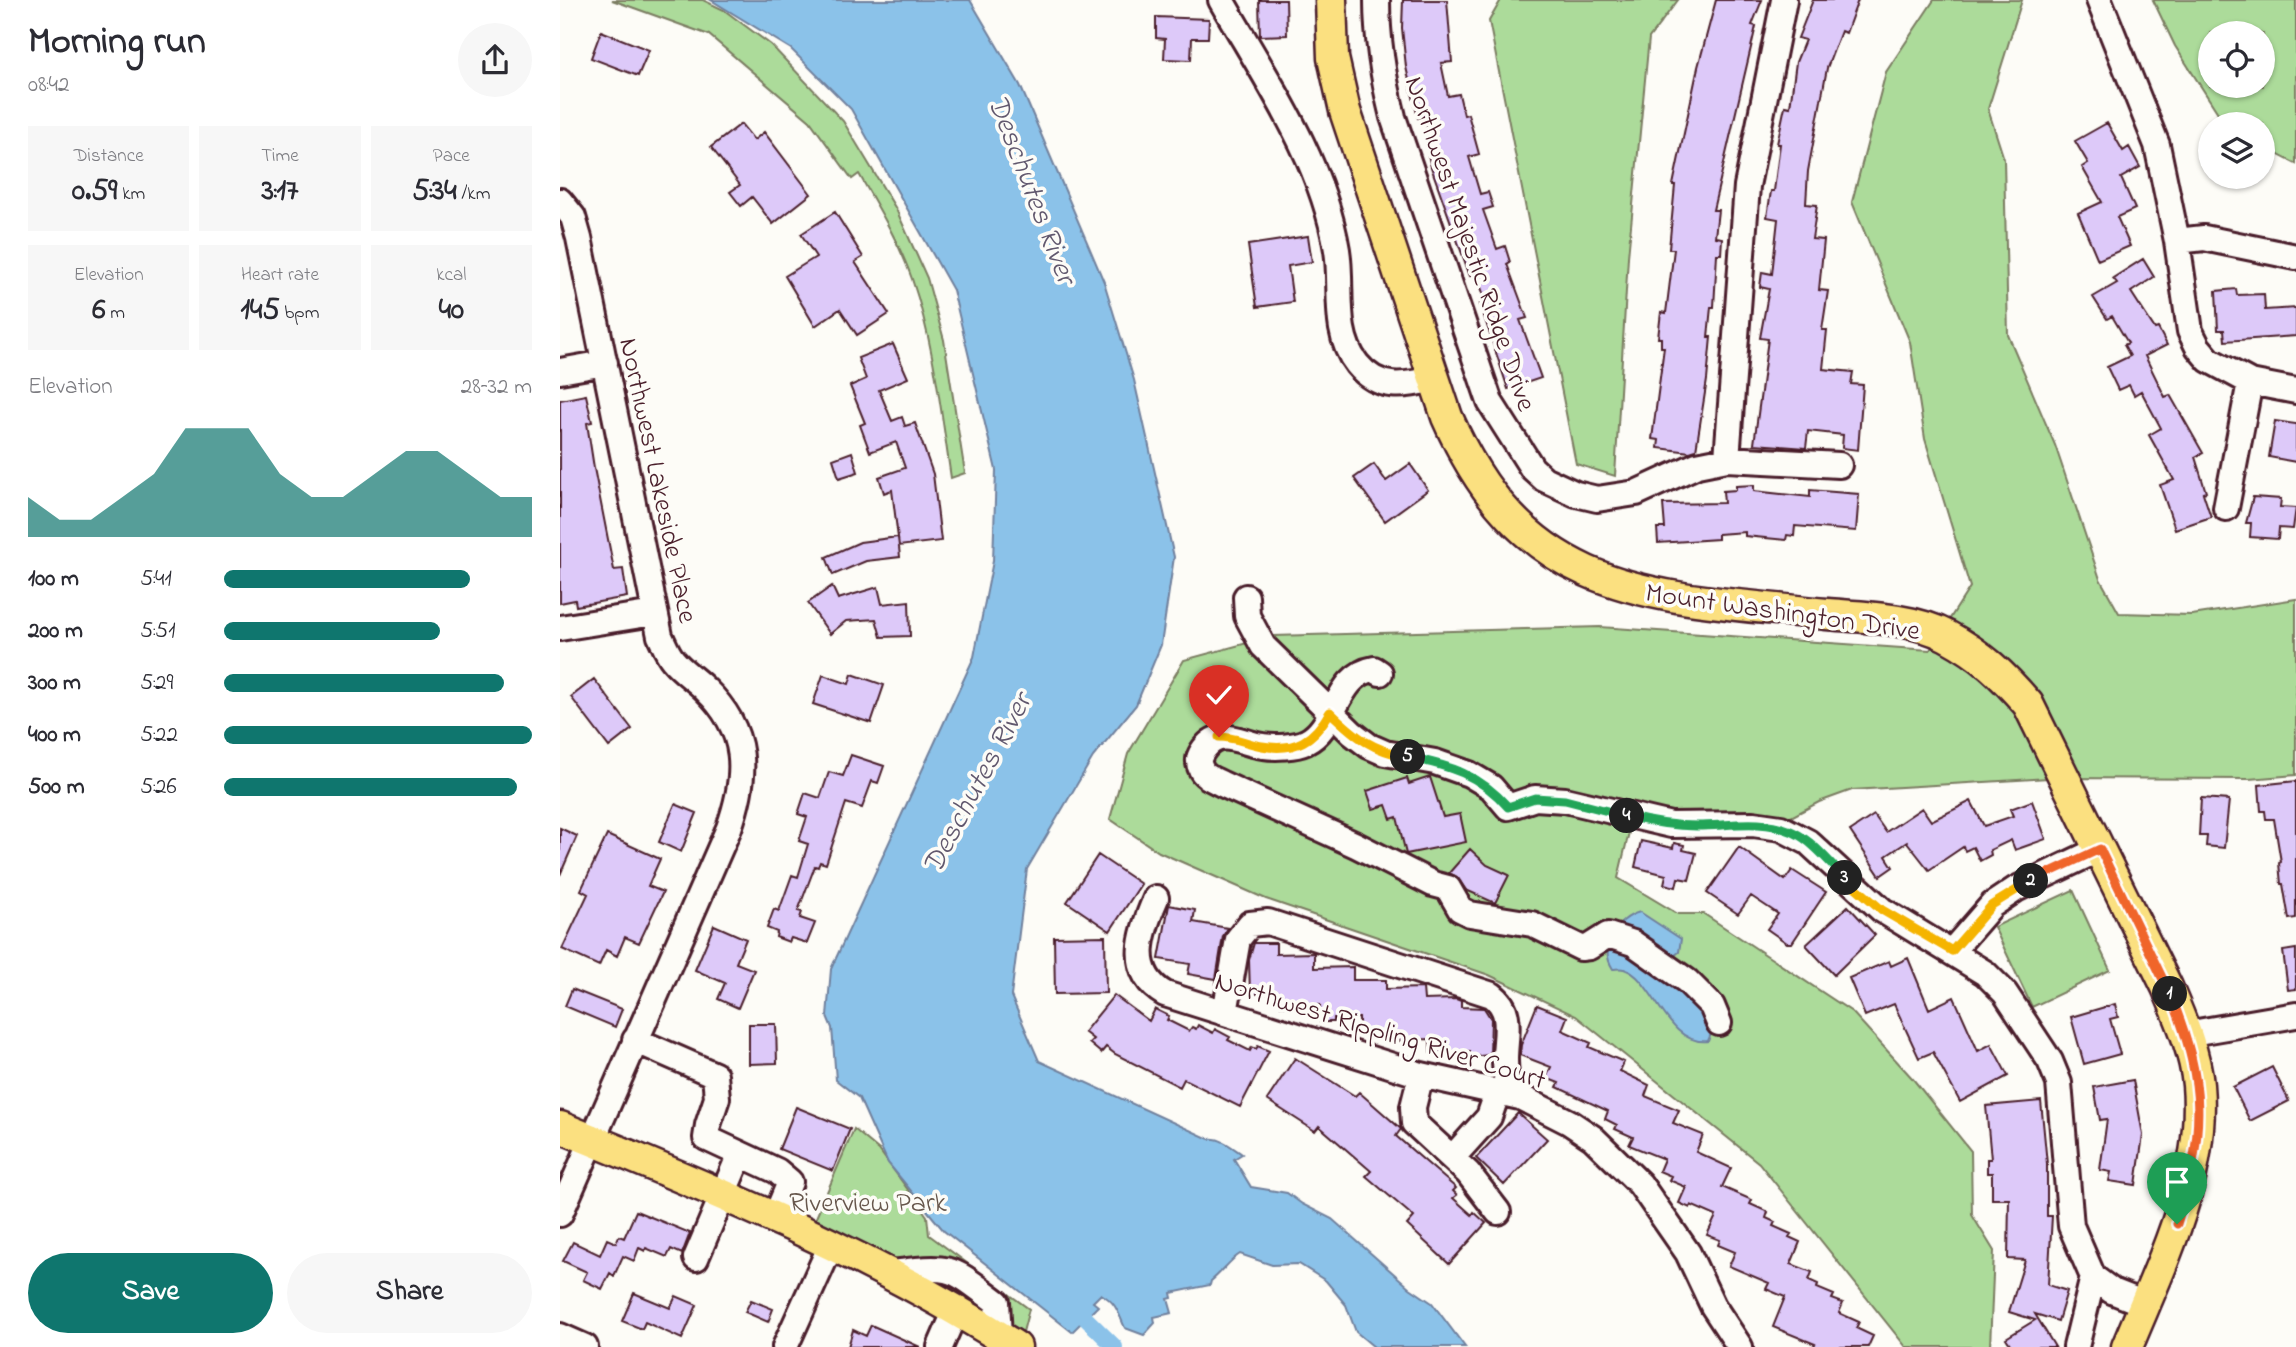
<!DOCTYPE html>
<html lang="en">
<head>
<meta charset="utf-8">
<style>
	:root { --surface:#fff; --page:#f7f7f7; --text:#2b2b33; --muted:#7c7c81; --accent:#0f766e }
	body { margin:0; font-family:"Indie Flower",sans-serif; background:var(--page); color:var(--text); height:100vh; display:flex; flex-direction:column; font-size:26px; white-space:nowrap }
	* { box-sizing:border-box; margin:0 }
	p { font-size:23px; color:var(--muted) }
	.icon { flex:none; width:38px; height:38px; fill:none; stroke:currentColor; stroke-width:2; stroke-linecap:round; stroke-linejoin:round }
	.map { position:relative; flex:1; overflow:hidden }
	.sheet { display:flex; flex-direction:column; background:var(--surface); width:560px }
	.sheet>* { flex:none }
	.tools { position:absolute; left:1638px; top:21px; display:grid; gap:14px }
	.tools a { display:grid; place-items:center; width:77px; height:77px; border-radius:50%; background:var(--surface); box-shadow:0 2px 5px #0004; font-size:35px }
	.pin { position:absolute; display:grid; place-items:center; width:60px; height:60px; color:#fff; margin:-72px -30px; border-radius:50% 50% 50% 0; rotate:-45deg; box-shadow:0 0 7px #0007 }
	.pin .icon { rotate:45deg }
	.km { position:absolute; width:35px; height:35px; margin:-18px; border-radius:50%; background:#222; color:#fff; font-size:19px; line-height:35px; text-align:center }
	.round { display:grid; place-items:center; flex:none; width:74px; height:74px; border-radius:37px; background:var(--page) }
	.overview { display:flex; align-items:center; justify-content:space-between; height:119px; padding:0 28px }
	h1 { font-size:38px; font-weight:700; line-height:52px }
	.figures { display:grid; grid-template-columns:repeat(3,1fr); gap:10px; height:119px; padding:7px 28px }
	.figures div { display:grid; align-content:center; border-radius:0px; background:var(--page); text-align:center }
	.figures b { font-size:30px; font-weight:700 }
	.figures small { font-size:19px; font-weight:400 }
	.figures p { font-size:19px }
	.chart { height:196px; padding:14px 28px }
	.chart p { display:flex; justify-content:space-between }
	.chart svg { width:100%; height:126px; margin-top:7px; fill:var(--accent); opacity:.7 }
	.action { display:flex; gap:14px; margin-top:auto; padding:14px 28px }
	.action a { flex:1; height:80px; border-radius:42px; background:var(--accent); color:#fff; font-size:28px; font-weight:700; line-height:80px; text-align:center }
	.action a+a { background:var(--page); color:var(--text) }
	ul { padding:0 28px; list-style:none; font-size:23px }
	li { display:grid; grid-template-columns:112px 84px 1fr; align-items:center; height:52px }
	li i { height:18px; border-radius:9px; background:var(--accent) }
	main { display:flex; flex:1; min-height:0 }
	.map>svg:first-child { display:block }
	.green { fill:#acdb9a; stroke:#7b7d62; stroke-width:2; fill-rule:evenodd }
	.water { fill:#8bc2e9; stroke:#71819d; stroke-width:2 }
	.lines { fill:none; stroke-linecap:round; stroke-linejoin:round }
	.canal { stroke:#8bc2e9; stroke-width:16 }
	.building { fill:#ddc9f9; stroke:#4a1f2b; stroke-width:2 }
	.minor-casing { stroke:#4a1f2b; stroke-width:30 }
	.major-casing { stroke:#4a1f2b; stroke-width:35 }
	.minor { stroke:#fdfcf7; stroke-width:24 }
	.major { stroke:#fbe080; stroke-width:30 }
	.split-1-casing { stroke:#fff; stroke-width:14 }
	.split-2-casing { stroke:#fff; stroke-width:14 }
	.split-3-casing { stroke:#fff; stroke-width:14 }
	.split-4-casing { stroke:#fff; stroke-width:14 }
	.split-5-casing { stroke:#fff; stroke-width:14 }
	.split-6-casing { stroke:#fff; stroke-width:14 }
	.split-1 { stroke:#f0652b; stroke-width:9 }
	.split-2 { stroke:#f0652b; stroke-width:9 }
	.split-3 { stroke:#f5b400; stroke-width:9 }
	.split-4 { stroke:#22a559; stroke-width:9 }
	.split-5 { stroke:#22a559; stroke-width:9 }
	.split-6 { stroke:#f5b400; stroke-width:9 }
	.labels { text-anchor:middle; stroke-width:7; stroke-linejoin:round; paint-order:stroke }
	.street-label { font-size:28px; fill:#4a1f2b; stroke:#fdfcf7 }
	.park-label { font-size:28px; fill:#67574c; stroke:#fdfcf7 }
	.water-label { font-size:30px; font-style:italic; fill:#61586e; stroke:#fdfcf7 }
</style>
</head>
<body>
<main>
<section class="sheet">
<div class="overview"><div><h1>Morning run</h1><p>08:42</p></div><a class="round"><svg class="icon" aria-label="share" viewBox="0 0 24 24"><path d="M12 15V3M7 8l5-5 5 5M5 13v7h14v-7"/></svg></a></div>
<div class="figures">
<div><p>Distance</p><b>0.59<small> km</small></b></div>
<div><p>Time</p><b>3:17</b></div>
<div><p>Pace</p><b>5:34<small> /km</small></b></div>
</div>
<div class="figures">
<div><p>Elevation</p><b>6<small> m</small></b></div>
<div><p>Heart rate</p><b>145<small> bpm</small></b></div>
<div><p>kcal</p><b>40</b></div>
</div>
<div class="chart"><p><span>Elevation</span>28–32 m</p>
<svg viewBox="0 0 160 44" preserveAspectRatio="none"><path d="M0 44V30L10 38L20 38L30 30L40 22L50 6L60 6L70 6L80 22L90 30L100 30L110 22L120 14L130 14L140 22L150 30L160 30V44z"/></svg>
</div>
<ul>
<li><b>100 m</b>5:41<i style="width:80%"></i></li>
<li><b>200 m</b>5:51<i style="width:70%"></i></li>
<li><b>300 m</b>5:29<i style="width:91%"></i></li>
<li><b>400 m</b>5:22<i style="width:100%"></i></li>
<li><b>500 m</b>5:26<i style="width:95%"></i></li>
</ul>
<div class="action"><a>Save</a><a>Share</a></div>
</section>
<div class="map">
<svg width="1736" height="1347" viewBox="0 0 1736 1347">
	<rect width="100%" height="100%" fill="#fdfcf7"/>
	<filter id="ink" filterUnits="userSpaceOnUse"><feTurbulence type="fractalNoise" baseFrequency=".0143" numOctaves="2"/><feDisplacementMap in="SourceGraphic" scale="14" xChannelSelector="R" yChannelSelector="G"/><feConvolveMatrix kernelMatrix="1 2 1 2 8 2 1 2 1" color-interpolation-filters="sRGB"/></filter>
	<g filter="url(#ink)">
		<!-- green -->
		<path class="green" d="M52,0H143L164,10L211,45L283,121L336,209L367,278L384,340L405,473L391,478C381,411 374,343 352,279C339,242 318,207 299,174L292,179L250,121L149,35Z
			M941,0H1118L1089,38L1068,257L1055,476L1016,464L929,21Z
			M1374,0H1462L1428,109L1444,159L1448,335L1495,445L1540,579L1559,613L1632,615L1736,599V775L1689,779L1489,778L1292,790L1259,802L1199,834H1097L1070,828L1058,878L1118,914H1144L1292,1012L1353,1079L1411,1151L1412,1215L1434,1251L1430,1347H1346L1199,1163L1016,1016L929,975L706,899L599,852L550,819L568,754L624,660L713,636L1040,627L1370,650L1410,587L1365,439L1350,342L1292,202L1326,72Z
			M1593,0H1736V164L1703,147V124H1665L1615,46ZM1650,33H1703V86H1650Z
			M1513,890L1550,970L1472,1007L1434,927Z
			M294,1129L319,1150L367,1216L369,1235L469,1309L463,1332L337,1260L255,1220Z"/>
		<!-- water -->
		<path class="water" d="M151,0H410L460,85L544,282L574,380L614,557L601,645L576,705L533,757L467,869L451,996L479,1061L649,1139C660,1137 672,1147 682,1154L674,1159L691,1187L727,1193L742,1204L772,1219L850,1288L872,1303L905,1347H814L796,1332L786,1305L766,1281L739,1264L712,1265L680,1254C671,1259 662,1272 651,1281L650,1285L611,1293L612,1298L608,1299L612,1313L594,1317L595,1323L584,1335L565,1328C558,1313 557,1303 541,1294L533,1302L538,1306L512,1332L384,1231L328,1163L299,1098L276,1080L272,1028L267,1016L271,969L414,657L433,561L436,470L393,290L291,109L231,49Z
			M1080,912L1121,939L1119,952L1109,960L1154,1027L1148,1041C1106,1046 1094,978 1064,969C1060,968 1056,969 1053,969C1038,946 1057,918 1080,912Z"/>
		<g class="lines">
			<!-- canal -->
			<path class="canal" d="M511,1304L555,1347"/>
		</g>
		<!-- building -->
		<path class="building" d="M699,0H726L727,35L700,36Z
			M843,0H887L892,62L881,63L888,96L899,94L904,115L908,114L919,154L909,157L920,194L928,192L933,207L923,210L937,249L945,246L950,262L947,264L967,318L960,320L981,378L948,389L920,304L926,301L916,274L910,276L871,167L868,154L873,153L864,116L858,118L846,67L842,28Z
			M1156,0H1202L1192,25L1196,26L1153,210H1158L1155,237L1162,238L1161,254H1157L1154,307H1151L1148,337H1151L1147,380L1136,450L1130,452L1098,448L1099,440L1092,439L1104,347H1101V338H1098L1101,312L1106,313L1114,249H1109L1115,185H1113L1138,67Z
			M1253,0H1298L1286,33L1281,31L1267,68L1248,171L1246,204L1257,205L1252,239L1264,240L1259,290L1268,291L1262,330H1267L1263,369L1293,372L1291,384L1303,385L1298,450L1282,448L1283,435L1248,431L1246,448L1194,444L1208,339L1200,338L1209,289L1200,287L1202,272L1212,274L1218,219L1207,217L1211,191H1214L1220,144H1217L1225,106L1230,107L1236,62L1245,40L1238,38Z
			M596,17L649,19L648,38H632L631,60L604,59L605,39L596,38Z
			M41,31L89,50L78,76L31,58Z
			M1547,123L1563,151L1569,147L1580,167L1561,178L1575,209L1557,217L1570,246L1538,260L1518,213L1542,202L1522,167L1528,163L1515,141Z
			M181,124L194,140L204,132L251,194L213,224L192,197L181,206L170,192L180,185L151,147Z
			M275,212L303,257L295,262L329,314L297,335L280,309L255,326L225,276L256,257L241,234Z
			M748,236L752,262L728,266L733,302L697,307L688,245Z
			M1583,259L1594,277L1571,292L1595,329L1598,328L1607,345L1585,356L1605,397L1610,395L1643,453L1635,457L1646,492L1643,493L1651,517L1615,529L1600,485L1614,480L1589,435L1601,428L1581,391L1574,395L1569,385L1558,390L1547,367L1570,356L1564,345L1568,343L1552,316L1547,319L1533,297L1557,283L1553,278Z
			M1676,289L1677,295L1704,294L1705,310L1736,308V336L1665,341L1664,330H1658L1656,291Z
			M333,344L348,378L319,390L332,421L342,417L345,426L355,423L373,474L381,541L339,546L332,490L324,493L319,477L345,468L336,442L310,452L300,425L305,423L290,386L306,379L298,358Z
			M26,395L32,422L27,423L34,468L54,570L63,569L67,597L16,606L15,600L0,603V400Z
			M1715,421L1736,424V462L1709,457Z
			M292,452L298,472L279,478L273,459Z
			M814,464L826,481L850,464L868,490L825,521L794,478Z
			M1194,485V491L1250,497V490L1299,494L1296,531L1235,526L1234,536L1227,535L1226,540L1185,536V532L1158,534V539L1098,543L1097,528H1105L1103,504L1164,503L1163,491L1176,490V486Z
			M1693,497L1721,499L1720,507L1736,508L1733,529L1719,528L1718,539L1690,537L1691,523H1686Z
			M338,537L340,557L306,561L273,575L266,557L300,542Z
			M272,586L278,599L318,587L322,604L349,601L350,636L321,637L316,619L286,621L270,634L248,603Z
			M292,674L324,685L311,723L253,704L263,675L289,684Z
			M34,679L72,729L49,747L11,697Z
			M291,755L324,766L318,783L312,781L302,808L286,803L266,864L260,862L258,867L255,866L238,911L242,912L240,918L255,923L247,943L231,938L229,942L216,937L217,932L207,928L214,909L219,911L232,875L238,877L248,844L239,841L247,817L238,814L245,793L260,798L269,772L283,776Z
			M870,777L883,817L900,814L906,842L846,854L837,817L831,819L826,805L813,809L807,791L847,778L849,784Z
			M1736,781V918L1729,919L1723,884H1721L1719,863L1721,862L1714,819H1706L1705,811H1701L1699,785Z
			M1641,798L1669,800L1664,848L1646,846L1647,836H1639Z
			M1411,801L1424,826L1453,816L1450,809L1472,801L1486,839L1455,850L1451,840L1430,850L1431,855L1420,861L1413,847L1405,851L1403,847L1369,870L1347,842L1326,856L1333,867L1320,876L1290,831L1314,815L1326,832L1362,808L1371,821Z
			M115,804L137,813L121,852L99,842Z
			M0,828L17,836L0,875Z
			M47,835L100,859L88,886L103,892L79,943L65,937L57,956L46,950L39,966L2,949L28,894L21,890Z
			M1081,841L1113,848L1114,843L1124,845L1123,850L1136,853L1129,880L1118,878L1116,887L1104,884L1106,875L1075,867Z
			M1179,847L1225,880L1232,870L1266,892L1232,943H1227L1207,929L1218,914L1191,896L1178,914L1147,893Z
			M910,849L927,865L949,875L935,903L906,890L897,877L889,873Z
			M538,855L581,884L550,931L507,902Z
			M609,905L635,910L633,922L668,928L663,936L656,979L628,974L630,964L599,959Z
			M1288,906L1315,935L1274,975L1246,945Z
			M154,925L186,939L176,963L194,970L178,1008L158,999L165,983L135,970Z
			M545,936L546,993L495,994L494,937Z
			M694,943H716V954L754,953V968L793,967V980H826V989L863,988L864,1000L896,999L901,1001V1007L924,1008L931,1019L930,1055L910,1057V1051L870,1053V1039L832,1041V1035L799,1036V1018H774V1022H760V1005L721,1006V993L690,994L689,960Z
			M1736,949V989L1728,990L1723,951Z
			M1348,958L1369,1009L1394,997L1418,1051L1431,1044L1448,1076L1400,1102L1373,1052L1359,1058L1334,1004L1305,1016L1289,978L1329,961L1331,966Z
			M12,989L62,1009L55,1027L5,1006Z
			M554,995L589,1021L595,1009L609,1016L607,1020L629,1031L632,1027L636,1029L638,1025L653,1033L655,1029L670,1037L668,1040L690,1051L692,1047L696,1049L698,1046L709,1051L680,1107L624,1079L620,1087L555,1054L546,1047L541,1053L529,1043L533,1039L524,1032Z
			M1555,1004L1558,1017L1550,1019L1560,1054L1524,1064L1511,1017Z
			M977,1005L1007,1017L1002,1030L1031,1043L1029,1047L1064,1062L1060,1071L1089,1085L1085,1096L1119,1110L1113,1123L1143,1135L1136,1152L1171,1168L1162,1187L1192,1200L1190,1204L1208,1212L1206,1218L1215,1222L1213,1226L1231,1234L1229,1237L1240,1242L1231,1264L1252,1272L1249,1280L1258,1284L1257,1288L1274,1295L1272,1299L1283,1303L1279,1313L1299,1322L1296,1328L1313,1336L1308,1347H1253L1255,1344L1213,1327L1225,1297L1206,1289L1209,1283L1169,1266L1175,1252L1158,1245L1160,1240L1147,1235L1156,1216L1131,1205L1130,1208L1119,1203L1126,1187L1109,1180L1111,1176L1099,1171L1104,1159L1069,1145L1073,1137L1055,1129L1057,1125L1045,1119L1048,1111L997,1087L999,1083L986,1078L991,1067L960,1055L961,1045Z
			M189,1024H216L217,1063L189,1064Z
			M735,1058L795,1096L799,1092L841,1129L836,1136L896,1188L893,1191L897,1195L893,1198L912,1215L914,1212L926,1223L889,1264L847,1225L854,1217L806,1176L811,1171L759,1126L755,1131L707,1100Z
			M1712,1067L1729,1101L1690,1121L1673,1087Z
			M1573,1080L1583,1135L1576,1185L1549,1181L1551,1172L1540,1170L1547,1119L1540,1120L1534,1087Z
			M1481,1101L1487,1164V1216H1492L1488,1285L1507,1291L1498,1321L1475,1314L1495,1347H1452L1446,1338L1475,1320L1449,1312L1465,1260L1448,1259L1449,1199H1432V1173H1427V1159H1431L1426,1106Z
			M236,1107L290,1129L273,1171L219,1149Z
			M958,1113L987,1139L944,1185L916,1158Z
			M76,1211L130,1233L122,1254L111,1249L107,1257L86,1248L85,1251L79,1248L74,1261L63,1256L54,1276L50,1273L42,1289L23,1280L27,1272L3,1261L13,1242L40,1255L47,1239L56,1243L59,1236L64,1238Z
			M74,1293L110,1308L116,1296L137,1305L122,1339L85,1322L82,1329L62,1321Z
			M191,1300L213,1309L208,1322L185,1312Z
			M311,1325L360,1347H288L293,1330L306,1336Z"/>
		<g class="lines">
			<!-- minor casing -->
			<g class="minor-casing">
				<path id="minor" d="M661,0C706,79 762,159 777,250C783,287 772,333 797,364C819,391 844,386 874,379
					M817,0C817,41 823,77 833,117L930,402L972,468L984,479L1016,494L1037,499L1076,493L1137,465L1167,459L1279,465
					M1539,0L1597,145L1617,241L1630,331L1638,347L1649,360L1690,382L1736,391
					M0,201L13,217L19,238L100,636C104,644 107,653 113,660C122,671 135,679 145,689C189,731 188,774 169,828L0,1214
					M1617,241L1644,238L1736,257
					M0,371L45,363
					M1167,459L1187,186L1224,0
					M1666,508L1690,382
					M686,597L687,616L703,646L792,733L809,746L825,753L875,762L909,774L931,787L948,807L975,798L1005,800L1111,825L1193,824L1221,828L1248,842L1322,910L1425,973L1445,993L1490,1061L1499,1083L1511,1226L1533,1277L1552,1291L1585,1304
					M0,628L94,613
					M820,673L814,669C776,675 777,727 746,742C735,747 715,748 703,746C682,744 661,726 644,749C639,756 637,761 641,769C644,777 655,780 662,784L796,845L873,884L888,888L900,909L910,914L972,924L1021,948L1029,947L1048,935L1073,943L1127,981L1152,1006L1159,1023
					M596,898C581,932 567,972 605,994L861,1075L960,1097L1009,1122L1033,1138L1080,1184L1128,1253L1153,1306L1180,1347
					M1392,951L1432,905L1456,889L1540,849
					M665,1013L678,939L690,924L708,922L932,995C954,1011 945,1035 945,1059C945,1070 947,1082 947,1094
					M1626,1034L1736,1015
					M75,1040L155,1075L157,1098L148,1125L146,1138L217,1171L230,1182L215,1218
					M861,1075L853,1107L854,1123L908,1173L938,1212
					M892,1158L929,1117L938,1091
					M136,1258L180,1154
					M332,1273C393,1265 389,1266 437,1302L439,1336
					M0,1336L25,1347
					M225,1347L272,1243
					M380,1347L396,1310
					M1516,1347L1533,1277"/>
			</g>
			<!-- major casing -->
			<g class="major-casing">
				<path id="major" d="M771,0L773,58L785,111L887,417C967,600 1094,596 1267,614C1303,617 1354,618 1387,636C1422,655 1442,674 1468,704L1607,987C1620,1018 1635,1051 1638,1085C1646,1177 1601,1264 1567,1347
					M0,1127C157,1191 313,1255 456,1347"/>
			</g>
			<!-- minor -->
			<use href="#minor" class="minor"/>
			<!-- major -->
			<use href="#major" class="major"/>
		</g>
	</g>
	<g class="lines" filter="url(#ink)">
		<!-- split-1 casing -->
		<g class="split-1-casing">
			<path id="split-1" d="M1610,994C1647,1083 1645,1133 1617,1224"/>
		</g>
		<!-- split-2 casing -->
		<g class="split-2-casing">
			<path id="split-2" d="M1471,881L1540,849L1610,994"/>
		</g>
		<!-- split-3 casing -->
		<g class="split-3-casing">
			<path id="split-3" d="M1285,878L1322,910L1392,951L1432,905L1471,881"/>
		</g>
		<!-- split-4 casing -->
		<g class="split-4-casing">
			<path id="split-4" d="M1067,816C1090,822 1113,826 1137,826C1168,826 1203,818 1233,832C1253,841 1270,863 1285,878"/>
		</g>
		<!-- split-5 casing -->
		<g class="split-5-casing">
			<path id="split-5" d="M848,757C890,766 919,774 948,807L975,798L1005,800L1067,816"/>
		</g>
		<!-- split-6 casing -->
		<g class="split-6-casing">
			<path id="split-6" d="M659,737C676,737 687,744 702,746C736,752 754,740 770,712C797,738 812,750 848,757"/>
		</g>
		<!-- split-1 -->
		<use href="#split-1" class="split-1"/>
		<!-- split-2 -->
		<use href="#split-2" class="split-2"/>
		<!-- split-3 -->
		<use href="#split-3" class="split-3"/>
		<!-- split-4 -->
		<use href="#split-4" class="split-4"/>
		<!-- split-5 -->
		<use href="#split-5" class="split-5"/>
		<!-- split-6 -->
		<use href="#split-6" class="split-6"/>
	</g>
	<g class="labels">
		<!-- street labels -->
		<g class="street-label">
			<text transform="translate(912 243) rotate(71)" y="10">Northwest Majestic Ridge Drive</text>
			<text transform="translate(100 480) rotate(78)" y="10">Northwest Lakeside Place</text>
			<text transform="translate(1223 610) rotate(8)" y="10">Mount Washington Drive</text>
			<text transform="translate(821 1029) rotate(17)" y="10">Northwest Rippling River Court</text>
		</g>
		<!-- park labels -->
		<g class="park-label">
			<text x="308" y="1211">Riverview Park</text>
		</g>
		<!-- water labels -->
		<g class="water-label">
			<text transform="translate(473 189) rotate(69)" y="10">Deschutes River</text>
			<text transform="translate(416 783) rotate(-62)" y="10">Deschutes River</text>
		</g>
	</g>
</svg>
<div class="tools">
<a><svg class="icon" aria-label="locate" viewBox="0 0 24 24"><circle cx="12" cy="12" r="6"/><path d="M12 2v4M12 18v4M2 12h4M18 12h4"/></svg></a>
<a><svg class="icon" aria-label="layers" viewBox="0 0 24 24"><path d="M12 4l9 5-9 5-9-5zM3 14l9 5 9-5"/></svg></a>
</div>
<div class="pin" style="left:1617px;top:1224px;background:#1e9e55"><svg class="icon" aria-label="arrive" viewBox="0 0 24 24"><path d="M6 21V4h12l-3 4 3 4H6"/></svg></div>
<div class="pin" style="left:659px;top:737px;background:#d93025"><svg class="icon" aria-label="check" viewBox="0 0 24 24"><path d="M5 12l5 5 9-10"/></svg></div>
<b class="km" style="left:1610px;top:994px">1</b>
<b class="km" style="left:1471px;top:881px">2</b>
<b class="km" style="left:1285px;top:878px">3</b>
<b class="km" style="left:1067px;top:816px">4</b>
<b class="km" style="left:848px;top:757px">5</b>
</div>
</main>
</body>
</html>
